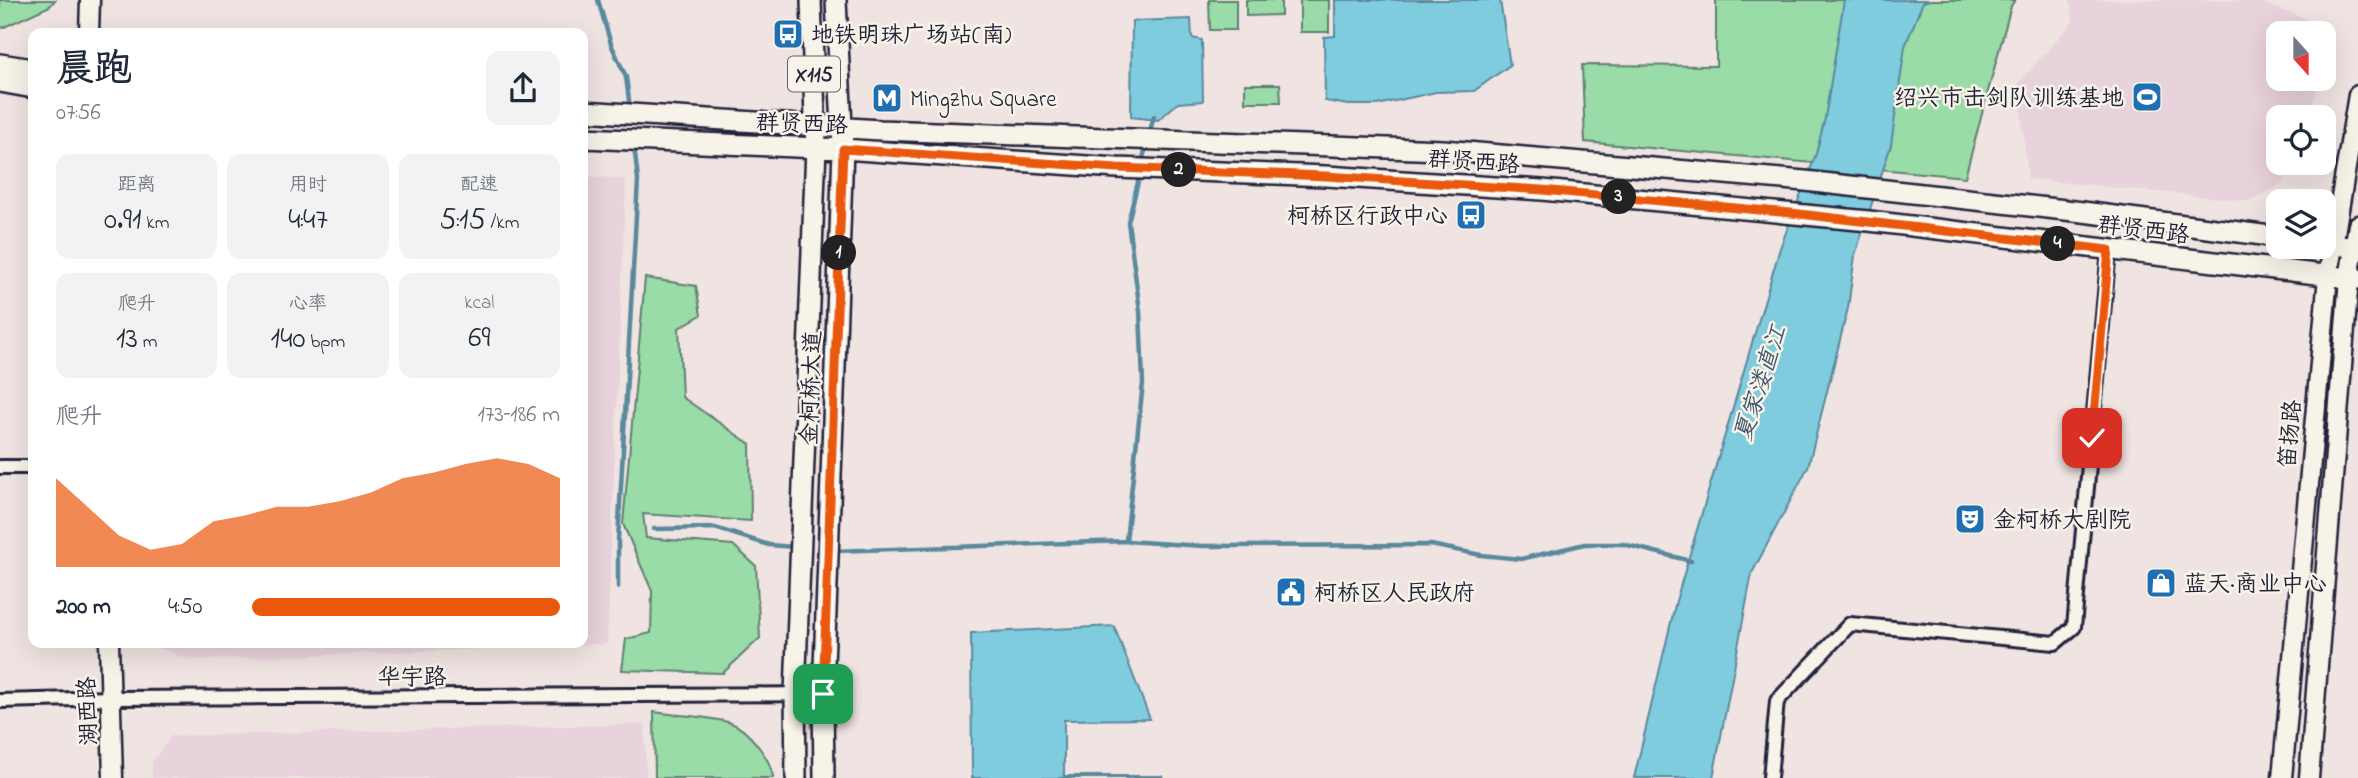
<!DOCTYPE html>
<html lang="zh">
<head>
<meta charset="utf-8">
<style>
	:root { --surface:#fff; --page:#f2f2f3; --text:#1f2937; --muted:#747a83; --accent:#ea580c }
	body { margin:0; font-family:"Indie Flower","LXGW WenKai TC",sans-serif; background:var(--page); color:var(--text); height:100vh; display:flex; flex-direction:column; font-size:26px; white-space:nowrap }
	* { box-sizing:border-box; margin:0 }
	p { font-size:23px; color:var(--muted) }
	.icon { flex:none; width:38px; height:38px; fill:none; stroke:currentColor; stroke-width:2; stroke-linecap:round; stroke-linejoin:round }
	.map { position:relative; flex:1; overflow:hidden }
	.panel { position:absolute; left:28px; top:28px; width:560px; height:620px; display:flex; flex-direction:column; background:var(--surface); border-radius:14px; box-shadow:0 7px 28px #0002 }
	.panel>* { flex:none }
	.needle { width:46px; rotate:159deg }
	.fabs { position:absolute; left:2266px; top:21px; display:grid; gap:14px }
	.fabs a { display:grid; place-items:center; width:70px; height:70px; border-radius:14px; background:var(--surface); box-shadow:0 7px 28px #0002; font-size:35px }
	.pin { position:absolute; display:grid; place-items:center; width:60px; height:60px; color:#fff; margin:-30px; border-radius:14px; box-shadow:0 4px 10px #0006 }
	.km { position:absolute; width:35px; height:35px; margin:-18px; border-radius:50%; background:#222; color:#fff; font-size:19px; line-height:35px; text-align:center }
	.round { display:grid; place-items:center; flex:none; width:74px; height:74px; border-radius:14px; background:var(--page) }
	.headline { display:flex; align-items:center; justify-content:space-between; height:119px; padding:0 28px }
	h1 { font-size:38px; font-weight:600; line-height:52px }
	.figures { display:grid; grid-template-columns:repeat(3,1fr); gap:10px; height:119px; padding:7px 28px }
	.figures div { display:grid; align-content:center; border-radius:14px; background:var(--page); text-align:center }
	.figures b { font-size:30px; font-weight:600 }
	.figures small { font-size:19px; font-weight:400 }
	.figures p { font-size:19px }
	.chart { height:196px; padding:14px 28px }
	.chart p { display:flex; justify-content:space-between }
	.chart svg { width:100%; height:126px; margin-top:7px; fill:var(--accent); opacity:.7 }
	ul { padding:0 28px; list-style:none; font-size:23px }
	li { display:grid; grid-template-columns:112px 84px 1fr; align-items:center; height:52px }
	li i { height:18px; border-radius:9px; background:var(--accent) }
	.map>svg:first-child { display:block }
	.built { fill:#e8d2db }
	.green { fill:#99dca7; stroke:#5e7f71; stroke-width:2 }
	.water { fill:#80ccdf; stroke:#5a889d; stroke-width:2 }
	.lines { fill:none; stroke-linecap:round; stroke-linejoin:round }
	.stream { stroke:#5a889d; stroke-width:4.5 }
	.street-casing { stroke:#22223b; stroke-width:18 }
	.secondary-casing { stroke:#22223b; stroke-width:23 }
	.primary-casing { stroke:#22223b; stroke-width:24 }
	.street { stroke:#f7f3e8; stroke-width:12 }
	.secondary { stroke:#f7f3e8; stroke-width:18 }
	.primary { stroke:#f7f3e8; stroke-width:19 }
	.route-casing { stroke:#fff; stroke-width:14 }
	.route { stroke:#ea580c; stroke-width:9 }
	.labels { text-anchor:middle; stroke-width:5; stroke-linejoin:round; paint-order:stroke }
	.shield { fill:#f7f3e8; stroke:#62616f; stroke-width:2 }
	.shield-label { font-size:21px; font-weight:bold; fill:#22223b }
	.poi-label { font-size:23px; fill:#22223b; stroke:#f7f3e8; text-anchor:start }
	.street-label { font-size:23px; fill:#22223b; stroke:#f7f3e8 }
	.water-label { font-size:24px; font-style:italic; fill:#3e556c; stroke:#f7f3e8 }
</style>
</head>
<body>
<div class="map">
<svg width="2358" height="778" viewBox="0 0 2358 778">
	<rect width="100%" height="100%" fill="#f0e4e2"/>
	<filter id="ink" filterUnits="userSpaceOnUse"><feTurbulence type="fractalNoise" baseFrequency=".0143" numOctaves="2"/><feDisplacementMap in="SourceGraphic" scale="14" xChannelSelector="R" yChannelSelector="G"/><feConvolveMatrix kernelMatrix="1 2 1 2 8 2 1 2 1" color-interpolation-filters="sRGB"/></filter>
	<g filter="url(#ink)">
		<!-- built -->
		<path class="built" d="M2070,0H2261L2263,3L2331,28L2324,57V33H2278V79H2319L2310,117H2278V163H2293L2282,184L2248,201L2028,179L2018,83L2073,22Z
			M583,176L626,179L607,644L189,660L158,647L156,642H583Z
			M645,724L646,778H152V762L171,736Z"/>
		<!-- green -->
		<path class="green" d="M0,0H55L50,6L0,29Z
			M1209,0H1236V30H1210Z
			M1246,0H1281V15L1246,16Z
			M1300,0H1329V32H1300Z
			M1716,0H2015L2011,6L1965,177L1585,142L1582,65L1716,66Z
			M1245,84H1280L1281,102H1245Z
			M645,278L696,286L701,315L679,328L682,397L750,444L751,521L643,514L646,538L733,545L756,566L760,638L723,673L622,670L626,639L651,633L652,591L623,524Z
			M654,712C679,716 707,716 731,723C748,729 772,760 773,778H655Z"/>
		<!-- water -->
		<path class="water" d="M1335,0H1500L1510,65L1474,91L1436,92L1377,105H1348L1325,101L1324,37L1335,36Z
			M1844,0H1930L1923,2L1905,46L1891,145L1855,255L1848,308L1808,467L1752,573L1713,778H1634L1676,601L1780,248L1816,154L1825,118Z
			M1191,19L1192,38L1202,40L1203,101L1178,103L1158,120L1131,117L1132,21Z
			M1114,626L1150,719L1064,720V776H1162L1163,778H972L971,633Z"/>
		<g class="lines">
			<!-- stream -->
			<path class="stream" d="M598,0L611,44L626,77L630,108
				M1149,135L1154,116
				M1142,162L1147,143
				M654,529L715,528L769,545L794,547
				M1126,541L1143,383L1140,311L1128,222L1140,174
				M834,551L1126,541L1203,546L1431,545L1481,555L1521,559L1585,544H1623L1691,561
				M618,587V540L638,180L634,145"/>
			<!-- street casing -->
			<g class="street-casing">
				<path id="street" d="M0,467H33
					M0,701L113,698L823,694
					M1770,778L1777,701L1850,624L2055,643L2074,627L2109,250"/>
			</g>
			<!-- secondary casing -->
			<g class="secondary-casing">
				<path id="secondary" d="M89,33L90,0
					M109,642L113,778
					M2282,778L2328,276L2358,95
					M2309,778L2349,278L2358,225"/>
			</g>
			<!-- primary casing -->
			<g class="primary-casing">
				<path id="primary" d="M0,64L33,69
					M0,82L33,88
					M583,111L880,130L1443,150L1805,181L2083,212L2278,237
					M583,138L843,149L1117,168L1326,176L1542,190L1869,221L2358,279
					M2324,243L2358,248
					M796,778L795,694L816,147L811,0
					M824,778L823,694L843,149L836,0"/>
			</g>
			<!-- street -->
			<use href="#street" class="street"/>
			<!-- secondary -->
			<use href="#secondary" class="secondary"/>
			<!-- primary -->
			<use href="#primary" class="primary"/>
		</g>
	</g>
	<g class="lines" filter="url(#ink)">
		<!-- route casing -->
		<g class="route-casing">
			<path id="route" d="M823,694L843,149L1117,168L1326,176L1542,190L1791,213L2109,250L2092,438"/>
		</g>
		<!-- route -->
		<use href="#route" class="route"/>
	</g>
	<!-- icons -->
	<defs>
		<g id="bus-square" transform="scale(1.575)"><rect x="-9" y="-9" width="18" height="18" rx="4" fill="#1f6fb2" stroke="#f7f3e8"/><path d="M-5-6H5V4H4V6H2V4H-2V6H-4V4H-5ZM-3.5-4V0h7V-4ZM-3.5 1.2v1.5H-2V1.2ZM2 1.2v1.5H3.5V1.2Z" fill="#fff"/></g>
		<g id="stadium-square" transform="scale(1.575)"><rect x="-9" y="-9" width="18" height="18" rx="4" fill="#1f6fb2" stroke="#f7f3e8"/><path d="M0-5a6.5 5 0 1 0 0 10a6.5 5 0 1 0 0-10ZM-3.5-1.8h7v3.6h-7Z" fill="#fff"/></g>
		<g id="metro-square" transform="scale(1.575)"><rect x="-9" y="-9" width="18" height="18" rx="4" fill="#1f6fb2" stroke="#f7f3e8"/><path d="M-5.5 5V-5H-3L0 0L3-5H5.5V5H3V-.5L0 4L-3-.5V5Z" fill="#fff"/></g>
		<g id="theatre-square" transform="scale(1.575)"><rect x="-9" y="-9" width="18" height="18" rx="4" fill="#1f6fb2" stroke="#f7f3e8"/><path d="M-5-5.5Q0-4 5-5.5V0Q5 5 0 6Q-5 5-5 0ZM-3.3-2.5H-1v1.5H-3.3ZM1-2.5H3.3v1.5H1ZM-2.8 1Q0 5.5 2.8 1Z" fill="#fff"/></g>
		<g id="shop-square" transform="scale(1.575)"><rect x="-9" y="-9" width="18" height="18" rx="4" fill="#1f6fb2" stroke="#f7f3e8"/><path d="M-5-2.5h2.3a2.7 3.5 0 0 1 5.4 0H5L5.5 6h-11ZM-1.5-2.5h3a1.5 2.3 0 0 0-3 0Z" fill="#fff"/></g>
		<g id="civic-square" transform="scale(1.575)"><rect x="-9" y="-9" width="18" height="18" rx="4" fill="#1f6fb2" stroke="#f7f3e8"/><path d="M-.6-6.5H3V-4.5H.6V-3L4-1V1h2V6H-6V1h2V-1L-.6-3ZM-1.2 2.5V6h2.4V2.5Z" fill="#fff"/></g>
	</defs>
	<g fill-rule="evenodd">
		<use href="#bus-square" x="788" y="34"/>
		<use href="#stadium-square" x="2147" y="97"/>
		<use href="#metro-square" x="887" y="98"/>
		<use href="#bus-square" x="1471" y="215"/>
		<use href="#theatre-square" x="1970" y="519"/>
		<use href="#shop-square" x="2161" y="583"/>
		<use href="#civic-square" x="1291" y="592"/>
	</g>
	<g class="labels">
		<!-- shield labels -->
		<rect class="shield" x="788" y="56.5" width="52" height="35" rx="5"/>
		<g class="shield-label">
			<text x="814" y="81">X115</text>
		</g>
		<!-- poi labels -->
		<g class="poi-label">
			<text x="811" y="42">地铁明珠广场站(南)</text>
			<text x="2124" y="105" text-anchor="end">绍兴市击剑队训练基地</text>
			<text x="910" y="106">Mingzhu Square</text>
			<text x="1448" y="223" text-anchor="end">柯桥区行政中心</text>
			<text x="1993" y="527">金柯桥大剧院</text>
			<text x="2184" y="591">蓝天·商业中心</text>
			<text x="1314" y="600">柯桥区人民政府</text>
		</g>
		<!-- street labels -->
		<g class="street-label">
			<text transform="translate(802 123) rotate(2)" y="8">群贤西路</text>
			<text transform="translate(1474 161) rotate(4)" y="8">群贤西路</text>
			<text transform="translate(2144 229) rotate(7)" y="8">群贤西路</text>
			<text transform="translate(810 388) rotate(-88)" y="8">金柯桥大道</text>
			<text transform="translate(2289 434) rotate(-85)" y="8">笛扬路</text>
			<text x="412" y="684">华宇路</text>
			<text transform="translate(87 711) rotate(-92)" y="8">湖西路</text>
		</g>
		<!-- water labels -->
		<g class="water-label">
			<text transform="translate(1760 383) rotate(-72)" y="8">夏家溇直江</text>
		</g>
	</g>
</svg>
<div class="fabs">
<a><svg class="needle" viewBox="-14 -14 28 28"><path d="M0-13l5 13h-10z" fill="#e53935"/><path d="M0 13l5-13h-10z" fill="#747a83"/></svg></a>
<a><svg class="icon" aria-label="locate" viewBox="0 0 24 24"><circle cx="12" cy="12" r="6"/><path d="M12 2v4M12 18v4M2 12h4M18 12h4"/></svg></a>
<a><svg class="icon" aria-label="layers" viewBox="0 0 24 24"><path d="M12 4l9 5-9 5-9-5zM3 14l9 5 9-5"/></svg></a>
</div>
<div class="pin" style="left:823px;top:694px;background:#1e9e55"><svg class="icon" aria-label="arrive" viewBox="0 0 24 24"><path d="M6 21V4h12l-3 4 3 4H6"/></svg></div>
<div class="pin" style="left:2092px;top:438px;background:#d93025"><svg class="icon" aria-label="check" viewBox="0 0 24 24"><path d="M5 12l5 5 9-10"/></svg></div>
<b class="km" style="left:839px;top:253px">1</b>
<b class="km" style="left:1179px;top:170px">2</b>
<b class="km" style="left:1619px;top:197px">3</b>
<b class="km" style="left:2058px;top:244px">4</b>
<section class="panel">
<div class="headline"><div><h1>晨跑</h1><p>07:56</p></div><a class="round"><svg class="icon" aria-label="share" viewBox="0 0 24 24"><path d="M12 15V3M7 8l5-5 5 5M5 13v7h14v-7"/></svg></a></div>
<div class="figures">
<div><p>距离</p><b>0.91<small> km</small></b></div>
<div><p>用时</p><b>4:47</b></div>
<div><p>配速</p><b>5:15<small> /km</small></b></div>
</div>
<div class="figures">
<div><p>爬升</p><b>13<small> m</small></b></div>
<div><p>心率</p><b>140<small> bpm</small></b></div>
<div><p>kcal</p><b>69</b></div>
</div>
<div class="chart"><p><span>爬升</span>173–186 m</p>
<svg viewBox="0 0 160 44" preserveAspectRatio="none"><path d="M0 44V13L10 23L20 33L30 38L40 36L50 28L60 26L70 23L80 23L90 21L100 18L110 13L120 11L130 8L140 6L150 8L160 13V44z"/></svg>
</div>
<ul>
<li><b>200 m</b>4:50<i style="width:100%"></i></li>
</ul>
</section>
</div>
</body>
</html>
